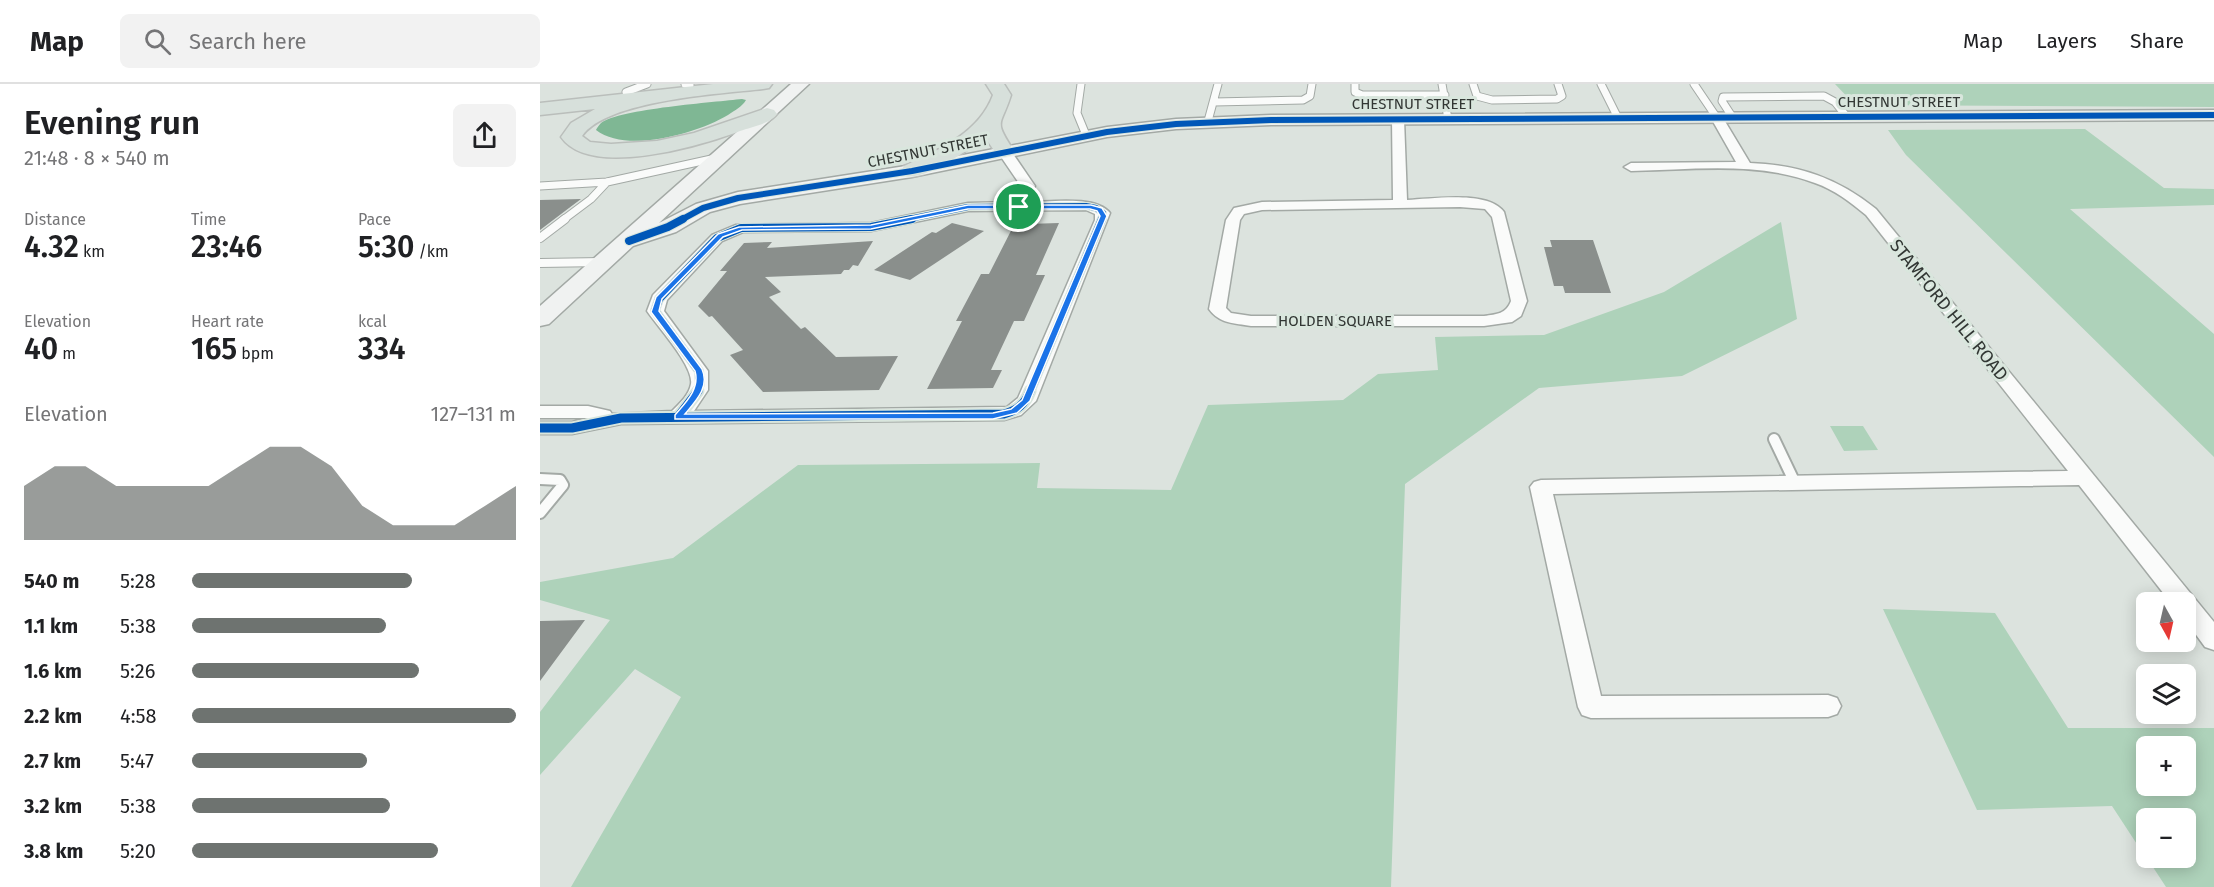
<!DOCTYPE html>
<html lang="en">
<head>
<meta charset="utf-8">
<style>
	:root { --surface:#fff; --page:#f2f2f2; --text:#202124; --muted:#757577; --line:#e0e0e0; --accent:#6e7370 }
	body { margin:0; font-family:"Fira Sans",sans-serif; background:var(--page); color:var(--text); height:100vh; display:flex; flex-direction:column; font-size:22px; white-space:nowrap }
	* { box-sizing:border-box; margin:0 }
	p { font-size:20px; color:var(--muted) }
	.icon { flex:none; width:33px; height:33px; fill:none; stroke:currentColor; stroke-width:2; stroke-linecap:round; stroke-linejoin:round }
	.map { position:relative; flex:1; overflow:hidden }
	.side { display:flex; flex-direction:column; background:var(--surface); width:540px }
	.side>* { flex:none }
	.needle { width:39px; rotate:172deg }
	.fabs { position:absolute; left:1596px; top:508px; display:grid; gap:12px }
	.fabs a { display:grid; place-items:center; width:60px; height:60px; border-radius:9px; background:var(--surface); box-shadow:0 3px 15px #0003; font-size:30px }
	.pin { position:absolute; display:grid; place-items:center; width:51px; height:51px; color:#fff; margin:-26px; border:3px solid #fff; border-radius:50%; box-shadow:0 2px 6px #0007 }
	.round { display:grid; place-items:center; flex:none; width:63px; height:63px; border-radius:9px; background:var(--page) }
	.summary { display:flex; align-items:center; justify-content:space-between; height:102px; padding:0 24px }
	h1 { font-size:33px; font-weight:600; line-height:45px }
	.figures { display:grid; grid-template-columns:repeat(3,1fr); gap:9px; height:102px; padding:6px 24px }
	.figures div { display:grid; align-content:center }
	.figures b { font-size:30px; font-weight:600 }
	.figures small { font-size:16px; font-weight:400 }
	.figures p { font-size:16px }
	.chart { height:168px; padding:12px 24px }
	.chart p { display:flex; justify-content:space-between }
	.chart svg { width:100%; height:108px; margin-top:6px; fill:var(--accent); opacity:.7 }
	ul { padding:0 24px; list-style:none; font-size:20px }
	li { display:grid; grid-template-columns:96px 72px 1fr; align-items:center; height:45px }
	li i { height:15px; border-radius:8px; background:var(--accent) }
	header { display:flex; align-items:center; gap:36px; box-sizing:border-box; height:84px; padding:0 30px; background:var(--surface); border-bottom:2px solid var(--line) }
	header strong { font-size:28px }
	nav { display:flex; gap:33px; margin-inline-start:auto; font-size:21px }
	.search { width:420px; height:54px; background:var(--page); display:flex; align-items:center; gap:15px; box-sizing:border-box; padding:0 21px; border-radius:9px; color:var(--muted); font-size:22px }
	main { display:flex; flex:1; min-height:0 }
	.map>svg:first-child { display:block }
	.green { fill:#aed2ba; fill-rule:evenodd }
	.water { fill:#7fb794 }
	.building { fill:#8a8f8c }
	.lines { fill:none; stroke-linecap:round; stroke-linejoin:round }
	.lane-far2-casing { stroke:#a3a9a5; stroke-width:9 }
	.lane-far1-casing { stroke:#a3a9a5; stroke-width:10 }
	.lane-casing { stroke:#a3a9a5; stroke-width:14 }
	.street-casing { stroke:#a3a9a5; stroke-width:3 }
	.secondary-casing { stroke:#a3a9a5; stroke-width:3 }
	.highway-casing { stroke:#babebb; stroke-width:3 }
	.lane-far2 { stroke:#fafbfa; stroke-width:7 }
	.lane-far1 { stroke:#fafbfa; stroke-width:8 }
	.lane { stroke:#fafbfa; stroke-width:10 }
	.street { fill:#fafbfa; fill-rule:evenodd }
	.secondary { fill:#f0f2f1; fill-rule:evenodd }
	.highway { fill:#d7e0db; fill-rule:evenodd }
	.cycleway-far2-casing { stroke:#d9e6dd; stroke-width:8 }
	.cycleway-far1-casing { stroke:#d9e6dd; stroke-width:10 }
	.cycleway-casing { stroke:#d9e6dd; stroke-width:13 }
	.cycleway-far2 { stroke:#0057b8; stroke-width:6 }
	.cycleway-far1 { stroke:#0057b8; stroke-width:8 }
	.cycleway { stroke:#0057b8; stroke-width:9 }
	.route { fill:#1a73e8; stroke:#fff; stroke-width:1.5; fill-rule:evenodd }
	.labels { text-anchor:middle; stroke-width:6; stroke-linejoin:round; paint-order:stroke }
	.far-street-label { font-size:15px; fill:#323734; stroke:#d9e6dd }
	.street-label { font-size:18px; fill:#323734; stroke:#d9e6dd }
</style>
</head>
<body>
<header>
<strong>Map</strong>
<div class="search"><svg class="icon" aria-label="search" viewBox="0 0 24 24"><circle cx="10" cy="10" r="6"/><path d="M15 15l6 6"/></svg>Search here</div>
<nav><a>Map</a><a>Layers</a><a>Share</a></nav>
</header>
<main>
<section class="side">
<div class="summary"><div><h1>Evening run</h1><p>21:48 · 8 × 540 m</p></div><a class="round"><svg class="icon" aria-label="share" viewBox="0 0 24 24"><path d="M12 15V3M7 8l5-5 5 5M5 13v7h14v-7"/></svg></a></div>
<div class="figures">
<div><p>Distance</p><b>4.32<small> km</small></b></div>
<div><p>Time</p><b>23:46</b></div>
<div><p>Pace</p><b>5:30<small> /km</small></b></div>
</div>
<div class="figures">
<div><p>Elevation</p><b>40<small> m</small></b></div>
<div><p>Heart rate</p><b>165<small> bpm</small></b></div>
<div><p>kcal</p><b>334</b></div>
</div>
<div class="chart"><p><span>Elevation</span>127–131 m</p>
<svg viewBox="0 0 160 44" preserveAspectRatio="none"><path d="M0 44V22L10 14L20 14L30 22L40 22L50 22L60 22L70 14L80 6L90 6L100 14L110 30L120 38L130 38L140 38L150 30L160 22V44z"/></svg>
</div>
<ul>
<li><b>540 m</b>5:28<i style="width:68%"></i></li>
<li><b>1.1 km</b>5:38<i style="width:60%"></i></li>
<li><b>1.6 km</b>5:26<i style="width:70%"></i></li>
<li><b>2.2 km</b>4:58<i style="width:100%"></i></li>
<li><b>2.7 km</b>5:47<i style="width:54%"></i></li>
<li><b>3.2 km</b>5:38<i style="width:61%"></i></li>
<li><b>3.8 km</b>5:20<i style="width:76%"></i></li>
</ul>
</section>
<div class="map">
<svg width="1674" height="803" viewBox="0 0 1674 803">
	<rect width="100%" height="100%" fill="#dce3de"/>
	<!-- green -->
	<path class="green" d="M1295,0H1674V23L1315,21Z
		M1545,45L1624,104L1674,105V121L1530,125L1674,250V373L1366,71L1348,46Z
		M1241,138L1257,235L1142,292L999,304L865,400L851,803H31L141,613L95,585L0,691V628L70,536L0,516V498L133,474L258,381L500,379L497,404L631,406L668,321L803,316L838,290L898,286L895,253L1004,251L1124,208Z
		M1290,342H1323L1338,366L1304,367Z
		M1343,525L1455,529L1528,644H1674V803H1626L1607,774H1646V735H1606V774L1572,722L1437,726ZM1606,663H1646V702H1606Z"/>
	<!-- water -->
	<path class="water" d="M202,15L206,16C202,23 195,26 188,31C158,49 87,70 56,46C57,44 59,41 61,39C79,25 176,18 202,15Z"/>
	<!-- building -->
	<path class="building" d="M41,115L29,124L0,146V116Z
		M480,129H485L487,140L519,139L496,191H505L484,237H474L451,286H462L453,304L387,305L422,237H416L441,190H449Z
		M412,139L444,147L370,196L334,186L392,148L396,149Z
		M1010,156H1053L1071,209H1025L1023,202H1014L1004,163H1012Z
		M333,157L318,182L313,181L309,186H304L301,190L225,193L241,208L229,213L261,245L265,243L296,273L358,272L339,306L223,308L190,271L203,266L172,232L169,233L158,222L187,187H180L204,159L232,158L227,164Z
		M45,536L0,597V537Z"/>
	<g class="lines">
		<!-- lane-far2 casing -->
		<g class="lane-far2-casing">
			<path id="lane-far2" d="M145,0L150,1
				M541,0L537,29L546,51
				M815,0V8L822,11H905
				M902,0L908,35
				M933,0L937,12L952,16L1017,15L1022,12L1018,0
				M1061,0L1078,34
				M1154,0L1177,34
				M86,8L107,0
				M674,18L763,16L770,12L772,0
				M1193,34L1182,17L1183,13L1284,12L1295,18L1307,33
				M668,37L678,0
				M0,102L67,98L176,74
				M23,136L51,115L67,98"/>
		</g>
		<!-- lane-far1 casing -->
		<g class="lane-far1-casing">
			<path id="lane-far1" d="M0,154L25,135
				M0,179L62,178"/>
		</g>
		<!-- lane casing -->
		<g class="lane-casing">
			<path id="lane" d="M1234,355L1255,399
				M0,395L20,396L23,401L0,429"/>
		</g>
		<!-- street casing -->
		<g class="street-casing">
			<path id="street" d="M1177,30L1183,34L1210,79C1259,81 1298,94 1336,125L1674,538V566L1665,563L1646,537V519H1631L1539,401L1013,410L1061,612L1288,611L1297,614L1301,622L1297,630L1288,633L1051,634L1042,631L1038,623L990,403L994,398L1001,396L1528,387L1326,131C1310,118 1295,106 1275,99C1218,77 1151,86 1091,87L1084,83L1091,79L1196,78L1171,34Z
				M858,31L864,35L867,116C892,115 948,106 964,128L987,217L981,232L972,238L944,242H711C694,239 680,240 669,225L686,136L694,124L722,118L853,116L852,35ZM920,123L945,125L952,133L971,217C966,230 957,230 944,232H711L691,229L686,224L700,136L704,130L722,126Z
				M464,63L469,64L495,102L488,118C510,118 556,111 570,129L496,317L481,331L464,336L81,340L32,350H0V338H32L49,334H0V322H48L70,327L72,330L132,327C140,319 149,311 151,300C154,282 117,242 107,227L113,211L172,151L196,141L331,139L428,119L474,118L481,102L457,67ZM546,126L555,130V136L478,314L467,323L154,327L168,306V287L124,227L127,216L182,157L203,148L331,147L428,127Z"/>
		</g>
		<!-- secondary casing -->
		<g class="secondary-casing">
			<path id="secondary" d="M251,0H269L119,139L156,120L198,108L372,81L567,43L636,35L731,31L1674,26V36L731,41L636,45L567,53L372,93L200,120L170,128L136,148L93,162L9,240L0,242V222Z"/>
		</g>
		<!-- highway casing -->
		<g class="highway-casing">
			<path id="highway" d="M173,0H232L229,4L223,5C180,10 67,16 42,52L50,58L71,60L117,57L154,49L227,24L234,26L237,30C230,40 211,43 200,47C160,62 50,95 21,53L31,39L55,25L0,31V19Z
				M446,0H464L471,11C461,43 453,35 474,67L471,71L464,73L457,71L445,53C428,66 386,97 364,92L361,87L364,82C399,66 439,49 453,11Z"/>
		</g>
		<!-- lane-far2 -->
		<use href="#lane-far2" class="lane-far2"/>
		<!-- lane-far1 -->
		<use href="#lane-far1" class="lane-far1"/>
		<!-- lane -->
		<use href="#lane" class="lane"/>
		<!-- street -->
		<use href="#street" class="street"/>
		<!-- secondary -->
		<use href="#secondary" class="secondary"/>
		<!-- highway -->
		<use href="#highway" class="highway"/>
		<!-- cycleway-far2 casing -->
		<g class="cycleway-far2-casing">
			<path id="cycleway-far2" d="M141,136L163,124L198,114L372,87L567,48L636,40L731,36L1674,31
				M364,136L428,123L546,122L556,124L563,129L562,136"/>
		</g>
		<!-- cycleway-far1 casing -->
		<g class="cycleway-far1-casing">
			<path id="cycleway-far1" d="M89,157L128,143L143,135
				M157,308L160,300L159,287L115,227L119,215L177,154L201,144L331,143L372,135
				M490,308L562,135"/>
		</g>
		<!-- cycleway casing -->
		<g class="cycleway-casing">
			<path id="cycleway" d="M138,333L158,307
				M0,344H32L81,334L464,330C478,326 485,320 490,307"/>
		</g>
		<!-- cycleway-far2 -->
		<use href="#cycleway-far2" class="cycleway-far2"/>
		<!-- cycleway-far1 -->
		<use href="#cycleway-far1" class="cycleway-far1"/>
		<!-- cycleway -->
		<use href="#cycleway" class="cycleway"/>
	</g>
	<!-- route -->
	<path class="route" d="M428,121H551L562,124L567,132L490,317L477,329L453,335H135V331C146,318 160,305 155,287L111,228L116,213L178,150L199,143L331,141ZM428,125H550L557,127L560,132L482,316L471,325L453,329L145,330C156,317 170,303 162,285L119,227L122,215L183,153L202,146L331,145Z"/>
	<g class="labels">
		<!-- far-street labels -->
		<g class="far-street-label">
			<text x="1359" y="23">CHESTNUT STREET</text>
			<text x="873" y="25">CHESTNUT STREET</text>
			<text transform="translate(388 67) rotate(-11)" y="5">CHESTNUT STREET</text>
			<text x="795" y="242">HOLDEN SQUARE</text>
		</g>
		<!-- street labels -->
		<g class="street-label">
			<text transform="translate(1409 226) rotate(51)" y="6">STAMFORD HILL ROAD</text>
		</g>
	</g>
</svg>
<div class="fabs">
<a><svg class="needle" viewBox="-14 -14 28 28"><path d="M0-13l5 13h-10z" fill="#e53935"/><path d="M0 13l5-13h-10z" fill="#757577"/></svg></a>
<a><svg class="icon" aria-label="layers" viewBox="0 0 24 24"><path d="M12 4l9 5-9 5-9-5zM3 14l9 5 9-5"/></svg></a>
<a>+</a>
<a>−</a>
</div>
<div class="pin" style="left:479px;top:123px;background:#1e9e55"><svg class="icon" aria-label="arrive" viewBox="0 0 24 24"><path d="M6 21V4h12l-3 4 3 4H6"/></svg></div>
</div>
</main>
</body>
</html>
